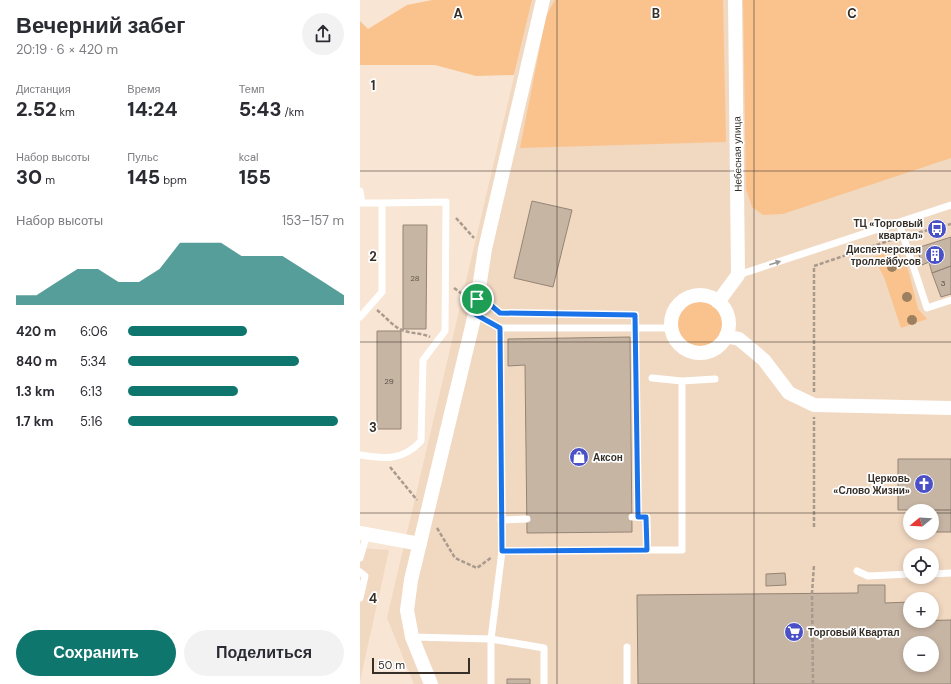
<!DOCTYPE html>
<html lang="ru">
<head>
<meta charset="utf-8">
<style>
	:root { --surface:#fff; --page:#f2f2f3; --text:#2b2b33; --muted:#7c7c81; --accent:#0f766e }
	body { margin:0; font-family:"DM Sans",sans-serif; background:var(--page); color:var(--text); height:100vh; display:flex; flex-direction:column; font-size:15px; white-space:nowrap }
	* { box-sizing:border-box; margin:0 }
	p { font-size:13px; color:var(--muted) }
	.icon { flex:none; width:22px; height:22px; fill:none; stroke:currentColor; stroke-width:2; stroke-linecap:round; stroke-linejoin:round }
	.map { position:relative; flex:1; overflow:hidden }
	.drawer { display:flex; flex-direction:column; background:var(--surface); width:360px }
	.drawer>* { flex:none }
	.needle { width:26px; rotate:252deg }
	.controls { position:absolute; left:543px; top:504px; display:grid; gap:8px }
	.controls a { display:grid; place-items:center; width:36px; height:36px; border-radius:50%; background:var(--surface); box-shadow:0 2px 6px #0003; font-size:20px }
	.scale { position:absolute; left:12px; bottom:10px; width:98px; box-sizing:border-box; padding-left:4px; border:2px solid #362f28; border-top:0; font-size:11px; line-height:14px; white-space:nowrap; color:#362f28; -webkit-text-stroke:3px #fff; paint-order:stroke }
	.pin { position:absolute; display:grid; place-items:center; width:34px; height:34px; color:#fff; margin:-17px; border:2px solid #fff; border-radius:50%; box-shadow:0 1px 4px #0007 }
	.round { display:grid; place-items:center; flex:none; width:42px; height:42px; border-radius:21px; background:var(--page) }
	.headline { display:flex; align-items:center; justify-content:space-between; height:68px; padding:0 16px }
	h1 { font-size:22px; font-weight:800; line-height:30px }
	.metrics { display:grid; grid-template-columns:repeat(3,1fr); gap:6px; height:68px; padding:4px 16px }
	.metrics div { display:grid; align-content:center }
	.metrics b { font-size:20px; font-weight:800 }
	.metrics small { font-size:11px; font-weight:400 }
	.metrics p { font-size:11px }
	.chart { height:112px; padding:8px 16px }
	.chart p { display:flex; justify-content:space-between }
	.chart svg { width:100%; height:72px; margin-top:4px; fill:var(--accent); opacity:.7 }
	.button { display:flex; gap:8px; margin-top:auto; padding:8px 16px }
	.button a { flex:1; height:46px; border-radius:24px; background:var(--accent); color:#fff; font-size:16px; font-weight:800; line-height:46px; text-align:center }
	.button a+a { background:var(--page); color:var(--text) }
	ul { padding:0 16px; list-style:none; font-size:13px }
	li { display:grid; grid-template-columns:64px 48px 1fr; align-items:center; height:30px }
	li i { height:10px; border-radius:5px; background:var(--accent) }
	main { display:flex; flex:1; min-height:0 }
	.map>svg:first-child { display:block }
	.built { fill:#f1d8c1; fill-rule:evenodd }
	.green { fill:#fac38e }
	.building { fill:#c7b5a4; stroke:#958474; fill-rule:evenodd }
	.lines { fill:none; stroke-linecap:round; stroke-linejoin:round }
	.path { stroke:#a89a8d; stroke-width:2.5; stroke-dasharray:4 2; stroke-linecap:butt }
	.service { stroke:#fff; stroke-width:7 }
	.minor { stroke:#fff; stroke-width:14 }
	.tree { fill:#9d805f }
	.oneway { fill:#9a9794 }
	.route-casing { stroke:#fff; stroke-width:8 }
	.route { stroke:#1a73e8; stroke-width:5 }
	.grid { fill:none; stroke:#362f28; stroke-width:1; stroke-opacity:0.55 }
	.labels { text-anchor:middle; stroke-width:3.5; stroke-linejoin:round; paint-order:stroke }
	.number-label { font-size:8px; fill:#5a5047 }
	.street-label { font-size:10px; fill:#362f28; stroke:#fff }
	.poi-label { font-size:10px; font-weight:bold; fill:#362f28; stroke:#fff; text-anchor:end }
	.grid-label { font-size:13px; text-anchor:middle; font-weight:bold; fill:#362f28; stroke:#fff; stroke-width:3.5; stroke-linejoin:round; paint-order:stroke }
</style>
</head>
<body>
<main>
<section class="drawer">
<div class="headline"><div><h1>Вечерний забег</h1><p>20:19 · 6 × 420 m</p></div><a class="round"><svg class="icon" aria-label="share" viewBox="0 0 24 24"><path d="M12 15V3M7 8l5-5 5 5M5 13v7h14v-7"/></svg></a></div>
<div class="metrics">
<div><p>Дистанция</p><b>2.52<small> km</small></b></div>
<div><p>Время</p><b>14:24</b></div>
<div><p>Темп</p><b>5:43<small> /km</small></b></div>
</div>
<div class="metrics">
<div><p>Набор высоты</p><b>30<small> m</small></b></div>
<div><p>Пульс</p><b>145<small> bpm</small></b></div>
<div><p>kcal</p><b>155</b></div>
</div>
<div class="chart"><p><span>Набор высоты</span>153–157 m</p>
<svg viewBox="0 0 160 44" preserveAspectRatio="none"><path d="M0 44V38L10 38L20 30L30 22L40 22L50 30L60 30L70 22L80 6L90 6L100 6L110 14L120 14L130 14L140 22L150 30L160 38V44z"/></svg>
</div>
<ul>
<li><b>420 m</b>6:06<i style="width:55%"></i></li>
<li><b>840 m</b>5:34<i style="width:79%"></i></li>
<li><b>1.3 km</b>6:13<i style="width:51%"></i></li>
<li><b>1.7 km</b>5:16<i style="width:97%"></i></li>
</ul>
<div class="button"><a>Сохранить</a><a>Поделиться</a></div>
</section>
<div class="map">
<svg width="591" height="684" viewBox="0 0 591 684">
	<rect width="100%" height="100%" fill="#f8e5d3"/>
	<!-- built -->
	<path class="built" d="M172,0H591V684H54L27,618ZM550,511H572V533H550ZM550,555H572V577H550ZM550,599H572V621H550ZM550,643H572V665H550Z
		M0,548L29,550L0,681Z"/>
	<!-- green -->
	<path class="green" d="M72,0H172L154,75L116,76L75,65H0V21L8,29L47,5Z
		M195,0H363L366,142L160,148L186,16Z
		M383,0H591V158L423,214L403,215L392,207L386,189Z
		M537,249L548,269L558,309L567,319L541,328L524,277L513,257Z
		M318 324a22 22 0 1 1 44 0a22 22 0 1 1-44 0Z"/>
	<!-- building -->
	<path class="building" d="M172,201L212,210L193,287L154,278Z
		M43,225H67L66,329H43Z
		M591,237V266L572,273L569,262L562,265L557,248Z
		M591,266V294L581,297L572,273Z
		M17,331H41V429H17Z
		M270,337L272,532L167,533L165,365L148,366V339Z
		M538,459H591V510H538Z
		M550,510H591V532H572V511H550V532Z
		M425,573L426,585L406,586V574Z
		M498,585H525V603L550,602V621L591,620V684H278L277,595L498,593ZM550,643H572V665H550Z
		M147,679H170V684H147Z"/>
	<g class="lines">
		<!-- path -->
		<path class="path" d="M96,218L114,238
			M553,234L591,224
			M94,288L105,296
			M130,305L140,313L275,315V320
			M17,310C26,317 35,329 45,331C54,334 62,333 70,337
			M275,337L278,508
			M454,392V266L534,239
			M30,467L57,500
			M454,527V417
			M77,528L95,558L117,568L132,557
			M453,684L452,593L454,565"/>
		<!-- service -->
		<path class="service" d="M0,191L2,203
			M0,203H22
			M539,223L567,308L591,300
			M378,275L591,205
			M115,314L140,328H311
			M0,317L22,292V203L86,202L85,331L63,360L61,441C43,461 24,459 0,455
			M322,381L355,379
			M141,520L167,519
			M287,550H322V381L292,378
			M142,551L287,550V517H272
			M0,558L7,534
			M497,571L508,576L550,574
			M0,572L5,576L0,598
			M572,574L591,573
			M52,637L131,639L184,648V684
			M267,647V684
			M131,684V639L142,551L140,328"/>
		<!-- minor -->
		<path class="minor" d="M311 324a29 29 0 1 1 58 0a29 29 0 1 1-58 0Z
			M358,302L378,275L375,0
			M366,336L379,339L404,360L429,393L454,405L591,408
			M0,533L60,544
			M71,684L52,637L47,610L51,580L115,314L125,249L183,0"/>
	</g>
	<!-- trees -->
	<g class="tree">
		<circle cx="532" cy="267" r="5"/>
		<circle cx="547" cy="297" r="5"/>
		<circle cx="552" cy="320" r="5"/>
	</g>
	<!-- one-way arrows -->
	<defs><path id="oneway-solid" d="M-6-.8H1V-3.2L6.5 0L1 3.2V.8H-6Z"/></defs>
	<use class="oneway" href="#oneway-solid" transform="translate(415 263) rotate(-18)"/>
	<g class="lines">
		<!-- route casing -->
		<g class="route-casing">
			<path id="route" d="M117,299L127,302L140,313L275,315L278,517H286L287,550L142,551L140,328L115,314Z"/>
		</g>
		<!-- route -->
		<use href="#route" class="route"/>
	</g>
	<!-- grid -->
	<path class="grid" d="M197,0V684M394,0V684M0,171H591M0,342H591M0,513H550M572,513H591"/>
	<!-- icons -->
	<defs>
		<g id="bus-disc" transform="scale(1)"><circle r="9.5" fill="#4a51c7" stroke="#fff"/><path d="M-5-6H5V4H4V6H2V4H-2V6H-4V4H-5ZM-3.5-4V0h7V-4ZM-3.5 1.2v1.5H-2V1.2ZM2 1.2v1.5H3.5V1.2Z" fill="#fff"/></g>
		<g id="building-disc" transform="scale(1)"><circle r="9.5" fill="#4a51c7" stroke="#fff"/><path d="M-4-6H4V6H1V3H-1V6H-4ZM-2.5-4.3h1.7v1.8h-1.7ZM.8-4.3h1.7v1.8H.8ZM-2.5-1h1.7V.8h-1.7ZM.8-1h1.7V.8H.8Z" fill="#fff"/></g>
		<g id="shop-disc" transform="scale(1)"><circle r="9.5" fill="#4a51c7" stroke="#fff"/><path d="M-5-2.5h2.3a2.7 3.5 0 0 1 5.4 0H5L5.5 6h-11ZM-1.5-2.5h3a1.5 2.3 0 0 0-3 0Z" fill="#fff"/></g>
		<g id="church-disc" transform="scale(1)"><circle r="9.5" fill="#4a51c7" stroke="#fff"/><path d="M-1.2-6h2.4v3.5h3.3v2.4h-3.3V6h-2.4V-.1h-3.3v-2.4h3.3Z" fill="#fff"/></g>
		<g id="supermarket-disc" transform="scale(1)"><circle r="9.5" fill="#4a51c7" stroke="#fff"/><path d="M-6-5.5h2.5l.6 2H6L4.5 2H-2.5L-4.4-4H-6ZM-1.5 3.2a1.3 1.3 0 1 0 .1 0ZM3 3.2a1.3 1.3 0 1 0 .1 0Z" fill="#fff"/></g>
	</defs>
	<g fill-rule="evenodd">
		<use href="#bus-disc" x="577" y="229"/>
		<use href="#building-disc" x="575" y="255"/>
		<use href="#shop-disc" x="219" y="457"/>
		<use href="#church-disc" x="564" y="484"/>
		<use href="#supermarket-disc" x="434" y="632"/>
	</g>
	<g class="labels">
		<!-- number labels -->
		<g class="number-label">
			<text x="55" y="281">28</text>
			<text x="583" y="286">3</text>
			<text x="29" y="384">29</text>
		</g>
		<!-- street labels -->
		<g class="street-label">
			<text transform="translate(377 154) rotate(-91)" y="4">Небесная улица</text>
		</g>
		<!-- poi labels -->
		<g class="poi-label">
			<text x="563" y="227">ТЦ «Торговый<tspan x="563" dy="12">квартал»</tspan></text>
			<text x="561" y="253">Диспетчерская<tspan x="561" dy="12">троллейбусов</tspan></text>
			<text x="233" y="461" text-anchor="start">Аксон</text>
			<text x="550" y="482">Церковь<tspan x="550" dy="12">«Слово Жизни»</tspan></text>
			<text x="448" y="636" text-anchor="start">Торговый Квартал</text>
		</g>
	</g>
	<g class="grid-label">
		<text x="98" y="18">A</text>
		<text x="296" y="18">B</text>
		<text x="492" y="18">C</text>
		<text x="13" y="90">1</text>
		<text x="13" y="261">2</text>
		<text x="13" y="432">3</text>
		<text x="13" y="603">4</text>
	</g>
</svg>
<div class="controls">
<a><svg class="needle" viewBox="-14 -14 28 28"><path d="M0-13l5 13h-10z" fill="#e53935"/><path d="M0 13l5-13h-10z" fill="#7c7c81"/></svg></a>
<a><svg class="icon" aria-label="locate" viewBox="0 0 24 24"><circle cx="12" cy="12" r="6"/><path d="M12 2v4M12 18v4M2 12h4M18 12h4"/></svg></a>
<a>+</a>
<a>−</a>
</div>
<div class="scale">50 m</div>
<div class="pin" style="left:117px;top:299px;background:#1e9e55"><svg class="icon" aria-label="arrive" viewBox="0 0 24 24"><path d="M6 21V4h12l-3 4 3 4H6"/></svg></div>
</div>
</main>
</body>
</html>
